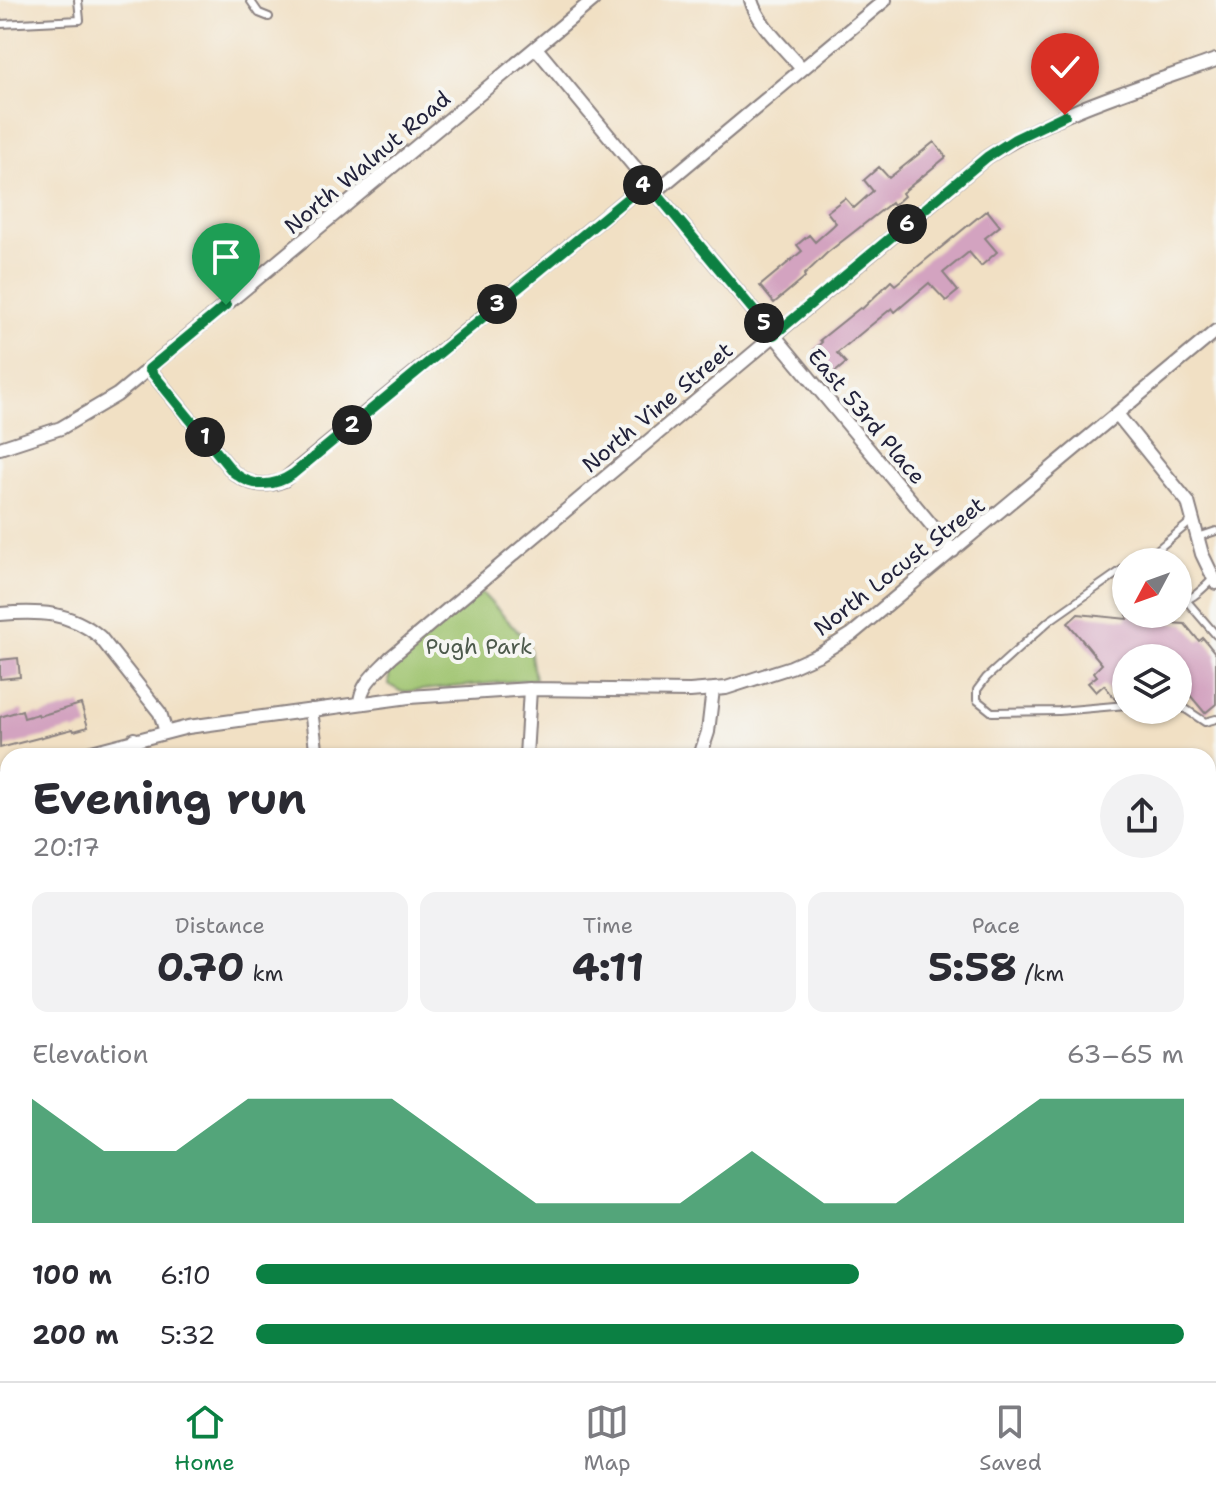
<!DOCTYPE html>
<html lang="en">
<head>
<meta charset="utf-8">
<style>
	:root { --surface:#fff; --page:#f2f2f3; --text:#2b2b33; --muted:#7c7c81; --line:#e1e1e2; --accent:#0b8043 }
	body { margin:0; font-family:"Shantell Sans",sans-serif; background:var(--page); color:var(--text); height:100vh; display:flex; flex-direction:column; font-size:30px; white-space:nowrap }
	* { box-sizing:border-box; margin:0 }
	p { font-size:26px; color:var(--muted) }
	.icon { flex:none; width:44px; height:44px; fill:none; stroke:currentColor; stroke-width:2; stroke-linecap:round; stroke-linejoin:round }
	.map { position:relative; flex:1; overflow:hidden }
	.drawer { position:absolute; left:0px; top:748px; width:1216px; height:634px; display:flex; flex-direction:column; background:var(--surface); border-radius:24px 24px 0 0; box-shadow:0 2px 6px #0004 }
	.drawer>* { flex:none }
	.needle { width:52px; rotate:229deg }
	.controls { position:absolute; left:1112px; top:548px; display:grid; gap:16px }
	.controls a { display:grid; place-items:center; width:80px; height:80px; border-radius:50%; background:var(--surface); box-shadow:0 2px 6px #0004; font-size:40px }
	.pin { position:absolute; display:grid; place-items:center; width:68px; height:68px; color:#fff; margin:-82px -34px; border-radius:50% 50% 50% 0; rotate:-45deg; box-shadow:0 0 8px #0007 }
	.pin .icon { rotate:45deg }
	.km { position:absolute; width:40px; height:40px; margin:-20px; border-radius:50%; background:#222; color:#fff; font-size:22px; line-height:40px; text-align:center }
	.round { display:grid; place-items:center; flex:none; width:84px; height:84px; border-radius:42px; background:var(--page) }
	.summary { display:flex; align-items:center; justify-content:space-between; height:136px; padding:0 32px }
	h1 { font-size:44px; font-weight:700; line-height:60px }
	.figures { display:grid; grid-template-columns:repeat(3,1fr); gap:12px; height:136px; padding:8px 32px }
	.figures div { display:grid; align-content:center; border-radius:16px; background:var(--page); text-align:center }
	.figures b { font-size:40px; font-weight:700 }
	.figures small { font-size:22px; font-weight:400 }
	.figures p { font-size:22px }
	.chart { height:224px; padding:16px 32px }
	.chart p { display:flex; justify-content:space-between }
	.chart svg { width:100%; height:144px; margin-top:8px; fill:var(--accent); opacity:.7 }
	ul { padding:0 32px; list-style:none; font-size:26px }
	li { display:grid; grid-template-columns:128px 96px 1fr; align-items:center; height:60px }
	li i { height:20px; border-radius:10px; background:var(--accent) }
	.dock { display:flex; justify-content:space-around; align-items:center; height:112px; border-top:2px solid var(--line); background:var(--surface); font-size:22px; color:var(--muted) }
	.dock a { display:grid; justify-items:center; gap:4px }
	.dock .selected { color:var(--accent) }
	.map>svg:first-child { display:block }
	.green { fill:#9ec36d; stroke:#607254; stroke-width:2 }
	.building { fill:#d3a3c0 }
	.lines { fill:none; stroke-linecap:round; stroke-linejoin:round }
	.service-casing { stroke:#8a8180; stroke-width:10 }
	.minor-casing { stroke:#8a8180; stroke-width:16 }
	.service { stroke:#fff; stroke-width:6 }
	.minor { stroke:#fff; stroke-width:12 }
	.route-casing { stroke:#fff; stroke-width:16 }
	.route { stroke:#0b8043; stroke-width:10 }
	.labels { text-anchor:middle; stroke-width:8; stroke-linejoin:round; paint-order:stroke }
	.street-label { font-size:22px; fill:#22223b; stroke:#f6f6f2 }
	.park-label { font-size:22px; fill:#4d5a4c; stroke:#f6f6f2 }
</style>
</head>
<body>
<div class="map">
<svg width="1216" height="1381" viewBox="0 0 1216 1381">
	<rect width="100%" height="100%" fill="#f6f6f2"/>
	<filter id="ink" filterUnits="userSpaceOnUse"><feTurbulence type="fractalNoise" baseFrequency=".0125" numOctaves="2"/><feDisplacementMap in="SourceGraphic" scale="16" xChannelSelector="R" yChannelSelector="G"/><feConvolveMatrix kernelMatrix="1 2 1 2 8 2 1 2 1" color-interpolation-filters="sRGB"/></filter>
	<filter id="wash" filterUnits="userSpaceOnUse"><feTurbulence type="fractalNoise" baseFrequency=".006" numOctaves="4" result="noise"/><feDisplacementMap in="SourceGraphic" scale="32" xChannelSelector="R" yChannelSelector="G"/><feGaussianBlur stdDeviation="1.8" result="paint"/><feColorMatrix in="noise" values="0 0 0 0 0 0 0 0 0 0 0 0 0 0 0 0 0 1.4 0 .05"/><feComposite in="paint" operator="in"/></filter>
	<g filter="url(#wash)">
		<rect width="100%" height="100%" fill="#f1e0c4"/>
		<!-- green -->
		<path class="green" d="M482,593L529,643L535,679L402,692L389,685V672L410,650Z"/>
		<g id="blocks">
			<!-- building -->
			<path class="building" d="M934,142L946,157L902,193L904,196L893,206L891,203L827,253L804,275L805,277L774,303L760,286L802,251L797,245L809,235L815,242L833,226L836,223L827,212L845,198L854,208L873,191L864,180L879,167L889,178Z
				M987,210L1000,226L985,238L997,252L981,266L969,252L943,273L958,291L946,301L929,283L895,312L892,308L837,353L846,363L834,373L814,350L822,342L820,340L860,308L862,309L891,281L895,285Z
				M1078,614L1127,619V614L1140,616L1138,621L1185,624L1199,641L1203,638L1216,654V704L1205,713L1178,681V658H1126V699L1116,700L1104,685L1096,692L1088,683L1097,676L1094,672L1102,664L1068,623Z
				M18,658L20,677L0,679V660Z
				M81,704L88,727L74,731L73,729L0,748V717L22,710L24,718L38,714L39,716Z"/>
		</g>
	</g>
	<g filter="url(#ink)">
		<use href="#blocks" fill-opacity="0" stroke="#8a8180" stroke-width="2"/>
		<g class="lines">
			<!-- service casing -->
			<g class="service-casing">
				<path id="service" d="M250,0L259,13L269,17
					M0,24L80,20L78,0
					M1198,537L1216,531
					M1137,562L1152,554L1194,519
					M1126,567L1049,621L986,678L977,690V700L992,712L1059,711L1126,705
					M1186,600L1216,635
					M1178,602C1192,601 1203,588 1213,579
					M1178,704L1205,722L1216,719
					M1208,890L1216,915"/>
			</g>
			<!-- minor casing -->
			<g class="minor-casing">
				<path id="minor" d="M751,0C758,25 786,49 802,69
					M536,48L953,551
					M655,192L885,0
					M149,369L233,472C249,485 264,488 284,480L647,182
					M1117,414L1188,502L1202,554L1216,583
					M0,448L61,428L117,395L593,0
					M0,614C38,611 70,611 100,637L160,713L166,732
					M360,703C361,683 377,672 390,658L987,157C1057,111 1138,88 1216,60
					M311,710L317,756
					M134,739L136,756
					M76,756L188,727L409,697L530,689L690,691L726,688L791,667L820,654L852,634L1216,331
					M526,756L530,689
					M700,756L708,732L713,689
					M0,778L8,776
					M0,880L8,889
					M1208,1115H1216
					M0,1181L8,1184
					M1208,1189L1216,1190
					M0,1356L8,1349
					M140,1374L146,1381
					M397,1374L404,1381
					M727,1374L729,1381
					M959,1374L962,1381
					M228,1381L236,1374
					M1201,1381L1216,1368"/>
			</g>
			<!-- service -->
			<use href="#service" class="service"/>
			<!-- minor -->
			<use href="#minor" class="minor"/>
		</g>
	</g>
	<g class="lines" filter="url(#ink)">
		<!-- route casing -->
		<g class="route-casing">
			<path id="route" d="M226,305L149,369L233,472C253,488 272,488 293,474L647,182L774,335L987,157L1015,139L1065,115"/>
		</g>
		<!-- route -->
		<use href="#route" class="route"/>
	</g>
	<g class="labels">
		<!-- street labels -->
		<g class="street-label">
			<text transform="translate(367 162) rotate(-40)" y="8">North Walnut Road</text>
			<text transform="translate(657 407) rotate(-40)" y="8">North Vine Street</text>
			<text transform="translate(867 416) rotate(50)" y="8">East 53rd Place</text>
			<text transform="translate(899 566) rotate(-38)" y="8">North Locust Street</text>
		</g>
		<!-- park labels -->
		<g class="park-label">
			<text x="479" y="654">Pugh Park</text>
		</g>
	</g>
</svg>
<div class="controls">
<a><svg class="needle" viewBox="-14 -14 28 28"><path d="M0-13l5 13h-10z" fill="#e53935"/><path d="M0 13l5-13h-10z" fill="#7c7c81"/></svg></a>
<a><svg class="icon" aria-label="layers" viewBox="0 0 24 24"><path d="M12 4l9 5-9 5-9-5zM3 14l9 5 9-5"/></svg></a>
</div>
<div class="pin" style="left:226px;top:305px;background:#1e9e55"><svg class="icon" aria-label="arrive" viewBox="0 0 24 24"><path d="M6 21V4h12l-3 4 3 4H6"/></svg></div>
<div class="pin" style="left:1065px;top:115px;background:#d93025"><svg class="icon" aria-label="check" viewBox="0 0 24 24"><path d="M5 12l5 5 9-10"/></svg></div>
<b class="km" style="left:205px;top:437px">1</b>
<b class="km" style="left:352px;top:425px">2</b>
<b class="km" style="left:497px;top:304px">3</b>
<b class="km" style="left:643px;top:185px">4</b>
<b class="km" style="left:764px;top:323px">5</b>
<b class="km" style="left:907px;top:224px">6</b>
<section class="drawer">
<div class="summary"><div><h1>Evening run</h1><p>20:17</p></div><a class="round"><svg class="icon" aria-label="share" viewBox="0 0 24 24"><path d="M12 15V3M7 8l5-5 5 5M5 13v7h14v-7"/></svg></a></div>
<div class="figures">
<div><p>Distance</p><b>0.70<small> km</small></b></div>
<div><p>Time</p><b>4:11</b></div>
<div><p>Pace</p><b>5:58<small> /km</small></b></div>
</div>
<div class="chart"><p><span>Elevation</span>63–65 m</p>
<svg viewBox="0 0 160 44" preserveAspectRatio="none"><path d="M0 44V6L10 22L20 22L30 6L40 6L50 6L60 22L70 38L80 38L90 38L100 22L110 38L120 38L130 22L140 6L150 6L160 6V44z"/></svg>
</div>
<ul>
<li><b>100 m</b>6:10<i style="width:65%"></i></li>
<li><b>200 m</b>5:32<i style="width:100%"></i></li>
</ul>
</section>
</div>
<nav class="dock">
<a class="selected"><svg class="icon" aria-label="home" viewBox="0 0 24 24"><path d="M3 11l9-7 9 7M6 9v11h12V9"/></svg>Home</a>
<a><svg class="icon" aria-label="map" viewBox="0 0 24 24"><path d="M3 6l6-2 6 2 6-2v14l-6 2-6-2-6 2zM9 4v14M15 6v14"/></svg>Map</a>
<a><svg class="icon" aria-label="saved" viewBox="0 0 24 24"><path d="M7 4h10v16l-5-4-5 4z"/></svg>Saved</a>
</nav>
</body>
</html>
